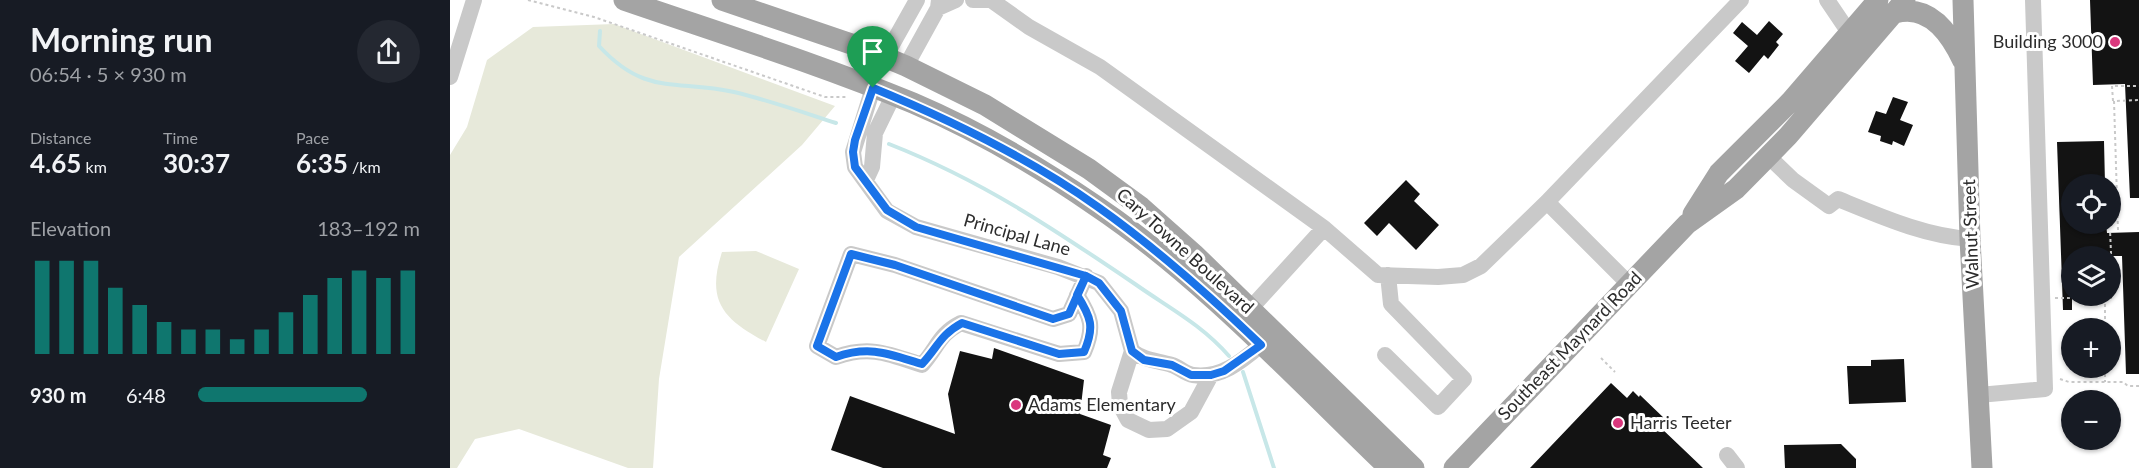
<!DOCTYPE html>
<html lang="en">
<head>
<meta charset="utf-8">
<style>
	:root { --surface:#171b24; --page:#242831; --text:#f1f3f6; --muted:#9ea1a6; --accent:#0f766e }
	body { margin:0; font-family:Lato,sans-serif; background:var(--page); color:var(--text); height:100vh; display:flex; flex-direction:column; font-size:22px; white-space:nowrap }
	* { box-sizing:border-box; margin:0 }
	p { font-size:20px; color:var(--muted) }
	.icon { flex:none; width:33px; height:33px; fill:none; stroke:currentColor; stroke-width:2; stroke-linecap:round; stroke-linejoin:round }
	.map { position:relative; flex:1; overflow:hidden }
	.details { display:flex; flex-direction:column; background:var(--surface); width:450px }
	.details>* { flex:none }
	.buttons { position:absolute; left:1611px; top:174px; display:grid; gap:12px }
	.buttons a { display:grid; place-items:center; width:60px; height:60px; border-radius:50%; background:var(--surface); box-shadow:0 2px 4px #0004; font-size:30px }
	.pin { position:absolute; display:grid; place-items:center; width:51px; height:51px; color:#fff; margin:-62px -26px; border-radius:50% 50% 50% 0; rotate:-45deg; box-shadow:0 0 6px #0007 }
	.pin .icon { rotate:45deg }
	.round { display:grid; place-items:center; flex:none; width:63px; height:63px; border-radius:32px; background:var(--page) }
	.headline { display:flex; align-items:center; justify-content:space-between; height:102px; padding:0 30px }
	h1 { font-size:33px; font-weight:700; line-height:45px }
	.figures { display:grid; grid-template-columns:repeat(3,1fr); gap:9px; height:102px; padding:6px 30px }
	.figures div { display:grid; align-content:center }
	.figures b { font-size:26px; font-weight:700 }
	.figures small { font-size:16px; font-weight:400 }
	.figures p { font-size:16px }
	.chart { height:168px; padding:12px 30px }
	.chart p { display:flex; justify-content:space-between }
	.chart svg { width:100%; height:108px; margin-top:6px; stroke:var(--accent); stroke-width:6 }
	ul { padding:0 30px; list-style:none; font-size:20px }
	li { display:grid; grid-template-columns:96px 72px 1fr; align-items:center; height:45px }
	li i { height:15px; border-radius:8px; background:var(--accent) }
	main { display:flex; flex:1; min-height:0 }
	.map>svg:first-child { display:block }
	.green { fill:#e7e9da }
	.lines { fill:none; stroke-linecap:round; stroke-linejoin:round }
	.stream { stroke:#c7e7e8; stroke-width:4 }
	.building { fill:#131313 }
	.path { stroke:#c9c9c9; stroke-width:2; stroke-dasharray:3 3; stroke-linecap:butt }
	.minor { stroke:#c9c9c9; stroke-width:16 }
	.major { stroke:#a4a4a4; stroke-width:21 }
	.route-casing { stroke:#fff; stroke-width:12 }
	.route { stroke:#1a73e8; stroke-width:8 }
	.poi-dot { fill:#da377d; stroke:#fff; stroke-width:2 }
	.labels { text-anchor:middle; stroke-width:6; stroke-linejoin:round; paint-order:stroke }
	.poi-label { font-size:18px; fill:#2c2c2c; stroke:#fff; text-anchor:start }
	.street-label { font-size:18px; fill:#2c2c2c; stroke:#fff }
</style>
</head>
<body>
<main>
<section class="details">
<div class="headline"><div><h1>Morning run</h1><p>06:54 · 5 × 930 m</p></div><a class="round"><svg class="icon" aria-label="share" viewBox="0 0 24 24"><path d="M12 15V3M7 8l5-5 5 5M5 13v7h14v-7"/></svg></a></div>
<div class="figures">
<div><p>Distance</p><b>4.65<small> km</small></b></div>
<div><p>Time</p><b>30:37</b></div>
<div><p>Pace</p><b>6:35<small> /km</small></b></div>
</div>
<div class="chart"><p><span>Elevation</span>183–192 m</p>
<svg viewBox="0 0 160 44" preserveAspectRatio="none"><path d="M5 44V6M15 44V6M25 44V6M35 44V17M45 44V24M55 44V31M65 44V34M75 44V34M85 44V38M95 44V34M105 44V27M115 44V20M125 44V13M135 44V10M145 44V13M155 44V10"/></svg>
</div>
<ul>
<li><b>930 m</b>6:48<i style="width:76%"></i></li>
</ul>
</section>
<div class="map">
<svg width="1689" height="468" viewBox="0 0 1689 468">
	<rect width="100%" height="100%" fill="#fff"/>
	<!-- green -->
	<path class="green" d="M164,24L385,106L352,145L229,257L209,379L203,468H178L69,429L25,439L7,468H0V155L17,127L37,60L83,27Z
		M306,251L349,269L316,342C273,319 256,301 272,252Z"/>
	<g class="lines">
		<!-- stream -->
		<path class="stream" d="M150,31L149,46C196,97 226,79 284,92C318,100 352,112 386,123
			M439,144C531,180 604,229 685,284C719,308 751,324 779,356
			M793,372L824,468"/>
	</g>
	<!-- building -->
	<path class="building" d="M1640,0H1689V198H1680L1675,84L1643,85Z
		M1319,21L1333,34L1326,42L1329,45L1318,59L1314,55L1299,73L1285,61L1298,46L1283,33L1292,22L1307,35Z
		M1443,97L1458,102L1450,120L1463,125L1454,146L1443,141L1442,145L1430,141L1431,136L1418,132L1426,111L1436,114Z
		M1654,141L1655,184H1622V224H1656L1657,233L1689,232V374H1676L1672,256H1622V310H1613L1607,142Z
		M956,180L970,194L964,201L989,225L966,250L939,223L927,236L914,223Z
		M544,348L634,380L630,414L661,425L653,455L661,458L657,468H433L381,450L400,396L505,434L498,394L510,351L542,359Z
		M1454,359L1456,402L1399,404L1397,366H1421V360Z
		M1161,383L1177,398L1183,391L1189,397L1190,395L1216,420L1210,427L1253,468H1080Z
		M1391,444L1406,459V468H1335L1334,445Z"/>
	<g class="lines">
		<!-- path -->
		<path class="path" d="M78,0L144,17L375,97H396
			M1663,101L1662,86H1689
			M1668,230L1664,101L1689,100
			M1605,298H1663L1660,230
			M1655,298V328
			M1151,358L1165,372
			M1655,368V382
			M1610,379L1619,382H1673L1678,386H1689"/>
		<!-- minor -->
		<path class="minor" d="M523,0H541
			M541,0L579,27L650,67L874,228L928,275L988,277L1013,275L1031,266L1097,202L1291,0
			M1377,0L1400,34
			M488,8L506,0
			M435,57L467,0
			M456,66L488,8L489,0
			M0,77L24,0
			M423,88L403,152L405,167L437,211L466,227L608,267L649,283L671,311L682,351
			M1318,156L1343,180L1379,206L1388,199C1430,216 1474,236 1520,239
			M416,180L422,167L425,133L443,96
			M1097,202L1179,284
			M627,295C641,317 645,327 634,352L609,354L511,323C489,334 488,347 472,365C439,354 420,345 386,357L367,346L401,254L445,265L603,319L619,314L636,276
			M800,309L874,228
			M682,351L669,392L670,405L678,420L699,430L717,429L741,412L761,375
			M682,351C695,361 706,360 722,365C729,367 735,374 743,375C770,379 791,362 811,345
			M935,355L988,407L1014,379L941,304L938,275
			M1529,395L1595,389L1583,0
			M1277,455L1287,468"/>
		<!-- major -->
		<path class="major" d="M174,0C270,33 369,64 463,103C524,129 591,168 646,206C753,278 846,379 939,468
			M272,0L413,48L456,66L535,105L639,169L691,207L744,254L964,468
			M1513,0L1520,239L1532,468
			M1445,13C1479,3 1500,33 1513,61
			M1243,214L1269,173L1340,102L1428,0
			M1004,468L1237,224L1286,189L1338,136L1455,0"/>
	</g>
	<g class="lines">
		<!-- route casing -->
		<g class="route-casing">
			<path id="route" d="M423,88L405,140L403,152L405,167L437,210L466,227L636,276L627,295C641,317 645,327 634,352L609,354L512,323C490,335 488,347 472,364C439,354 420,345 386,357L367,346L401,254L445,265L603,319L619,314L636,276L649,283L671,311L682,351L694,360L722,365L741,375H761L774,371L811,345C760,296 706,248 648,207C579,158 501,120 423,88"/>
		</g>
		<!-- route -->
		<use href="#route" class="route"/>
	</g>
	<!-- markers -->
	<g class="poi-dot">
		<circle cx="1665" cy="42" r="6"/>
		<circle cx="566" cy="405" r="6"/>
		<circle cx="1168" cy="423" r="6"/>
	</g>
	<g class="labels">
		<!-- poi labels -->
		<g class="poi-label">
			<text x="1653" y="48" text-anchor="end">Building 3000</text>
			<text x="578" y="411">Adams Elementary</text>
			<text x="1180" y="429">Harris Teeter</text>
		</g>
		<!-- street labels -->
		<g class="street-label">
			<text transform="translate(1521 234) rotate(-92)" y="6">Walnut Street</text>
			<text transform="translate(567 235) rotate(16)" y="6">Principal Lane</text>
			<text transform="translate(735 251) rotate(42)" y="6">Cary Towne Boulevard</text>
			<text transform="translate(1120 346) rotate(-46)" y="6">Southeast Maynard Road</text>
		</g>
	</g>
</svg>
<div class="buttons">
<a><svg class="icon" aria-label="locate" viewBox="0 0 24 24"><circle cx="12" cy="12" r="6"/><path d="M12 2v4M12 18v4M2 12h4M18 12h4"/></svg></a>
<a><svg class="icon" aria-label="layers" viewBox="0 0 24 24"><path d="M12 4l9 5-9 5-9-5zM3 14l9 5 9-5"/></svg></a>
<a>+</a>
<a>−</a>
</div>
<div class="pin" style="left:423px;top:88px;background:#1e9e55"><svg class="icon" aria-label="arrive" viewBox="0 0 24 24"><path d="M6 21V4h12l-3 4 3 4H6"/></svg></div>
</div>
</main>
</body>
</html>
